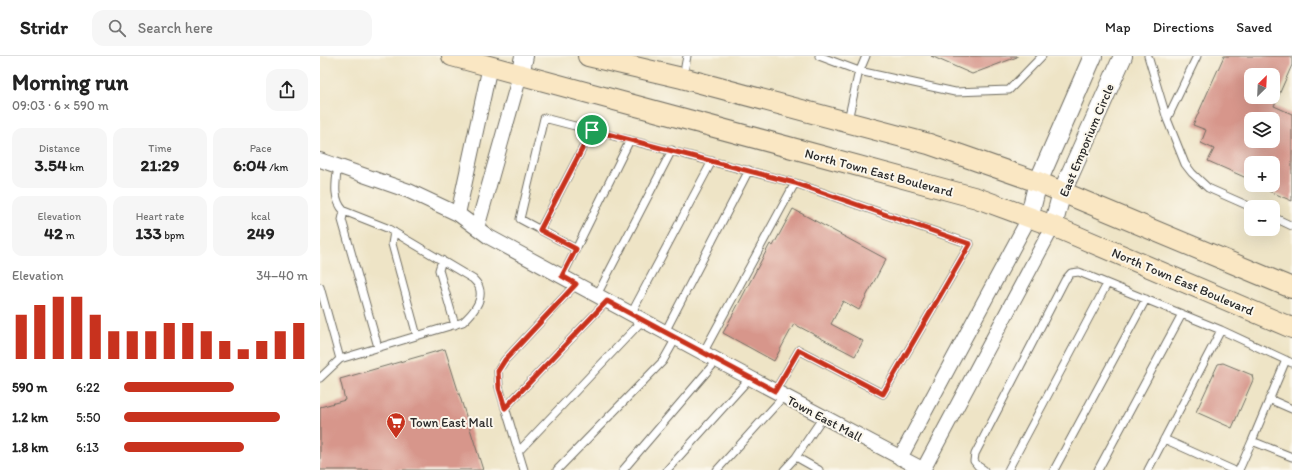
<!DOCTYPE html>
<html lang="en">
<head>
<meta charset="utf-8">
<style>
	:root { --surface:#fff; --page:#f6f6f6; --text:#222; --muted:#767676; --line:#e0e0e0; --accent:#c8321e }
	body { margin:0; font-family:Itim,sans-serif; background:var(--page); color:var(--text); height:100vh; display:flex; flex-direction:column; font-size:15px; white-space:nowrap }
	* { box-sizing:border-box; margin:0 }
	p { font-size:13px; color:var(--muted) }
	.icon { flex:none; width:22px; height:22px; fill:none; stroke:currentColor; stroke-width:2; stroke-linecap:round; stroke-linejoin:round }
	.map { position:relative; flex:1; overflow:hidden }
	.drawer { display:flex; flex-direction:column; background:var(--surface); width:320px }
	.drawer>* { flex:none }
	.needle { width:26px; rotate:24deg }
	.buttons { position:absolute; left:924px; top:12px; display:grid; gap:8px }
	.buttons a { display:grid; place-items:center; width:36px; height:36px; border-radius:8px; background:var(--surface); box-shadow:0 4px 16px #0002; font-size:20px }
	.pin { position:absolute; display:grid; place-items:center; width:34px; height:34px; color:#fff; margin:-17px; border:2px solid #fff; border-radius:50%; box-shadow:0 1px 4px #0007 }
	.round { display:grid; place-items:center; flex:none; width:42px; height:42px; border-radius:12px; background:var(--page) }
	.summary { display:flex; align-items:center; justify-content:space-between; height:68px; padding:0 12px }
	h1 { font-size:22px; font-weight:800; line-height:30px }
	.metrics { display:grid; grid-template-columns:repeat(3,1fr); gap:6px; height:68px; padding:4px 12px }
	.metrics div { display:grid; align-content:center; border-radius:10px; background:var(--page); text-align:center }
	.metrics b { font-size:17px; font-weight:800 }
	.metrics small { font-size:11px; font-weight:400 }
	.metrics p { font-size:11px }
	.chart { height:112px; padding:8px 12px }
	.chart p { display:flex; justify-content:space-between }
	.chart svg { width:100%; height:72px; margin-top:4px; stroke:var(--accent); stroke-width:6 }
	ul { padding:0 12px; list-style:none; font-size:13px }
	li { display:grid; grid-template-columns:64px 48px 1fr; align-items:center; height:30px }
	li i { height:10px; border-radius:5px; background:var(--accent) }
	header { display:flex; align-items:center; gap:24px; box-sizing:border-box; height:56px; padding:0 20px; background:var(--surface); border-bottom:1px solid var(--line) }
	header strong { font-size:19px }
	nav { display:flex; gap:22px; margin-inline-start:auto; font-size:14px }
	.search { width:280px; height:36px; background:var(--page); display:flex; align-items:center; gap:10px; box-sizing:border-box; padding:0 14px; border-radius:12px; color:var(--muted); font-size:15px }
	main { display:flex; flex:1; min-height:0 }
	.map>svg:first-child { display:block }
	.building { fill:#d7968b; fill-rule:evenodd }
	.lines { fill:none; stroke-linecap:round; stroke-linejoin:round }
	.service-casing { stroke:#6f6c61; stroke-width:9 }
	.minor-casing { stroke:#6f6c61; stroke-width:16 }
	.tertiary-casing { stroke:#6f6c61; stroke-width:20 }
	.secondary-casing { stroke:#6f6c61; stroke-width:22 }
	.service { stroke:#fff; stroke-width:7 }
	.minor { stroke:#fff; stroke-width:14 }
	.tertiary { stroke:#fff; stroke-width:18 }
	.secondary { stroke:#fae7c3; stroke-width:20 }
	.route-casing { stroke:#fff; stroke-width:8 }
	.route { stroke:#c8321e; stroke-width:5 }
	.labels { text-anchor:middle; stroke-width:4; stroke-linejoin:round; paint-order:stroke }
	.street-label { font-size:13px; fill:#2b2b2b; stroke:#fbf7ec }
	.poi-label { font-size:13px; fill:#2b2b2b; stroke:#fbf7ec; text-anchor:start }
</style>
</head>
<body>
<header>
<strong>Stridr</strong>
<div class="search"><svg class="icon" aria-label="search" viewBox="0 0 24 24"><circle cx="10" cy="10" r="6"/><path d="M15 15l6 6"/></svg>Search here</div>
<nav><a>Map</a><a>Directions</a><a>Saved</a></nav>
</header>
<main>
<section class="drawer">
<div class="summary"><div><h1>Morning run</h1><p>09:03 · 6 × 590 m</p></div><a class="round"><svg class="icon" aria-label="share" viewBox="0 0 24 24"><path d="M12 15V3M7 8l5-5 5 5M5 13v7h14v-7"/></svg></a></div>
<div class="metrics">
<div><p>Distance</p><b>3.54<small> km</small></b></div>
<div><p>Time</p><b>21:29</b></div>
<div><p>Pace</p><b>6:04<small> /km</small></b></div>
</div>
<div class="metrics">
<div><p>Elevation</p><b>42<small> m</small></b></div>
<div><p>Heart rate</p><b>133<small> bpm</small></b></div>
<div><p>kcal</p><b>249</b></div>
</div>
<div class="chart"><p><span>Elevation</span>34–40 m</p>
<svg viewBox="0 0 160 44" preserveAspectRatio="none"><path d="M5 44V17M15 44V11M25 44V6M35 44V6M45 44V17M55 44V27M65 44V27M75 44V27M85 44V22M95 44V22M105 44V27M115 44V33M125 44V38M135 44V33M145 44V27M155 44V22"/></svg>
</div>
<ul>
<li><b>590 m</b>6:22<i style="width:60%"></i></li>
<li><b>1.2 km</b>5:50<i style="width:85%"></i></li>
<li><b>1.8 km</b>6:13<i style="width:65%"></i></li>
</ul>
</section>
<div class="map">
<svg width="972" height="414" viewBox="0 0 972 414">
	<rect width="100%" height="100%" fill="#fbf7ec"/>
	<filter id="ink" filterUnits="userSpaceOnUse"><feTurbulence type="fractalNoise" baseFrequency=".025" numOctaves="2"/><feDisplacementMap in="SourceGraphic" scale="8" xChannelSelector="R" yChannelSelector="G"/><feConvolveMatrix kernelMatrix="1 2 1 2 8 2 1 2 1" color-interpolation-filters="sRGB"/></filter>
	<filter id="wash" filterUnits="userSpaceOnUse"><feTurbulence type="fractalNoise" baseFrequency=".012" numOctaves="4" result="noise"/><feDisplacementMap in="SourceGraphic" scale="16" xChannelSelector="R" yChannelSelector="G"/><feGaussianBlur stdDeviation="0.9" result="paint"/><feColorMatrix in="noise" values="0 0 0 0 0 0 0 0 0 0 0 0 0 0 0 0 0 1.4 0 .05"/><feComposite in="paint" operator="in"/></filter>
	<g filter="url(#wash)">
		<rect width="100%" height="100%" fill="#eee4c6"/>
		<g id="blocks">
			<!-- building -->
			<path class="building" d="M611,0H697V1L652,18Z
				M904,0H972V9L954,50L972,58V145L935,129H953V107H931V124L888,105L894,93L881,87L886,74L873,69ZM931,19H953V41H931ZM931,63H953V85H931Z
				M473,153L566,203L539,254L523,245L511,268L543,285L535,300L474,268L454,305L403,277L450,188L453,190Z
				M125,293L163,414H0V351L25,344L20,323Z
				M903,307L932,319L933,324L912,372L876,356L898,308Z"/>
		</g>
	</g>
	<g filter="url(#ink)">
		<use href="#blocks" fill-opacity="0" stroke="#6f6c61" stroke-width="1"/>
		<g class="lines">
			<!-- service casing -->
			<g class="service-casing">
				<path id="service" d="M499,0L539,15L635,36L689,34L722,0
					M828,0L847,63L865,108L872,117L888,132L931,151
					M363,21L367,0
					M847,63L877,0
					M528,64L538,19L546,0
					M24,155L22,164L58,291
					M953,161L972,170
					M220,174L272,74
					M74,176L72,188L97,280
					M256,193L310,84
					M122,204L119,214L135,269
					M242,221L256,193L200,163L224,62L475,127
					M0,231L20,303
					M277,239L352,94
					M311,258L392,105
					M901,274L972,307
					M345,276L429,114
					M383,297L475,127L650,188L563,338L479,294L455,335
					M966,304L932,385L972,401
					M0,322L20,303L143,266C152,258 164,244 159,231C158,228 155,225 153,223L67,172L24,155C12,143 16,125 18,109
					M949,343L972,353
					M185,352L287,245
					M844,383L913,414
					M198,396L323,264
					M476,401L499,414
					M204,414L179,331L178,315L185,304L256,228
					M237,414L343,305L356,282
					M303,414L397,304
					M347,414L430,322
					M397,414L464,340
					M464,414L476,401L503,361
					M664,414L658,410L654,405L655,398L745,224L751,217L759,216L901,274L828,414
					M688,414L787,228
					M734,414L826,243
					M778,414L862,258
					M919,414L932,385"/>
			</g>
			<!-- minor casing -->
			<g class="minor-casing">
				<path id="minor" d="M0,104L89,135L138,158L169,181L415,314L604,414
					M138,158L170,10
					M157,172L200,19
					M580,402L709,162
					M603,414L733,170"/>
			</g>
			<!-- tertiary casing -->
			<g class="tertiary-casing">
				<path id="tertiary" d="M200,19L204,0
					M709,162L718,126L773,0
					M733,170L742,136L803,0"/>
			</g>
			<!-- secondary casing -->
			<g class="secondary-casing">
				<path id="secondary" d="M132,0L657,142L733,170L972,272
					M268,0L362,22L609,88L718,126L972,232"/>
			</g>
			<!-- service -->
			<use href="#service" class="service"/>
			<!-- minor -->
			<use href="#minor" class="minor"/>
			<!-- tertiary -->
			<use href="#tertiary" class="tertiary"/>
			<!-- secondary -->
			<use href="#secondary" class="secondary"/>
		</g>
	</g>
	<g class="lines" filter="url(#ink)">
		<!-- route casing -->
		<g class="route-casing">
			<path id="route" d="M272,74L475,127L650,188L563,338L479,294L455,335L287,245L185,352L179,332L178,315L185,304L256,228L242,220L256,193L220,174Z"/>
		</g>
		<!-- route -->
		<use href="#route" class="route"/>
	</g>
	<!-- icons -->
	<defs>
		<g id="supermarket-pin" transform="scale(1)"><path d="M0 17L-7.5 6A9.5 9.5 0 1 1 7.5 6Z" fill="#c8321e" stroke="#fbf7ec"/><path d="M-6-5.5h2.5l.6 2H6L4.5 2H-2.5L-4.4-4H-6ZM-1.5 3.2a1.3 1.3 0 1 0 .1 0ZM3 3.2a1.3 1.3 0 1 0 .1 0Z" fill="#fff"/></g>
	</defs>
	<g fill-rule="evenodd">
		<use href="#supermarket-pin" x="76" y="366"/>
	</g>
	<g class="labels">
		<!-- street labels -->
		<g class="street-label">
			<text transform="translate(766 84) rotate(-67)" y="5">East Emporium Circle</text>
			<text transform="translate(559 116) rotate(15)" y="5">North Town East Boulevard</text>
			<text transform="translate(863 225) rotate(23)" y="5">North Town East Boulevard</text>
			<text transform="translate(505 362) rotate(28)" y="5">Town East Mall</text>
		</g>
		<!-- poi labels -->
		<g class="poi-label">
			<text x="90" y="371">Town East Mall</text>
		</g>
	</g>
</svg>
<div class="buttons">
<a><svg class="needle" viewBox="-14 -14 28 28"><path d="M0-13l5 13h-10z" fill="#e53935"/><path d="M0 13l5-13h-10z" fill="#767676"/></svg></a>
<a><svg class="icon" aria-label="layers" viewBox="0 0 24 24"><path d="M12 4l9 5-9 5-9-5zM3 14l9 5 9-5"/></svg></a>
<a>+</a>
<a>−</a>
</div>
<div class="pin" style="left:272px;top:74px;background:#1e9e55"><svg class="icon" aria-label="arrive" viewBox="0 0 24 24"><path d="M6 21V4h12l-3 4 3 4H6"/></svg></div>
</div>
</main>
</body>
</html>
